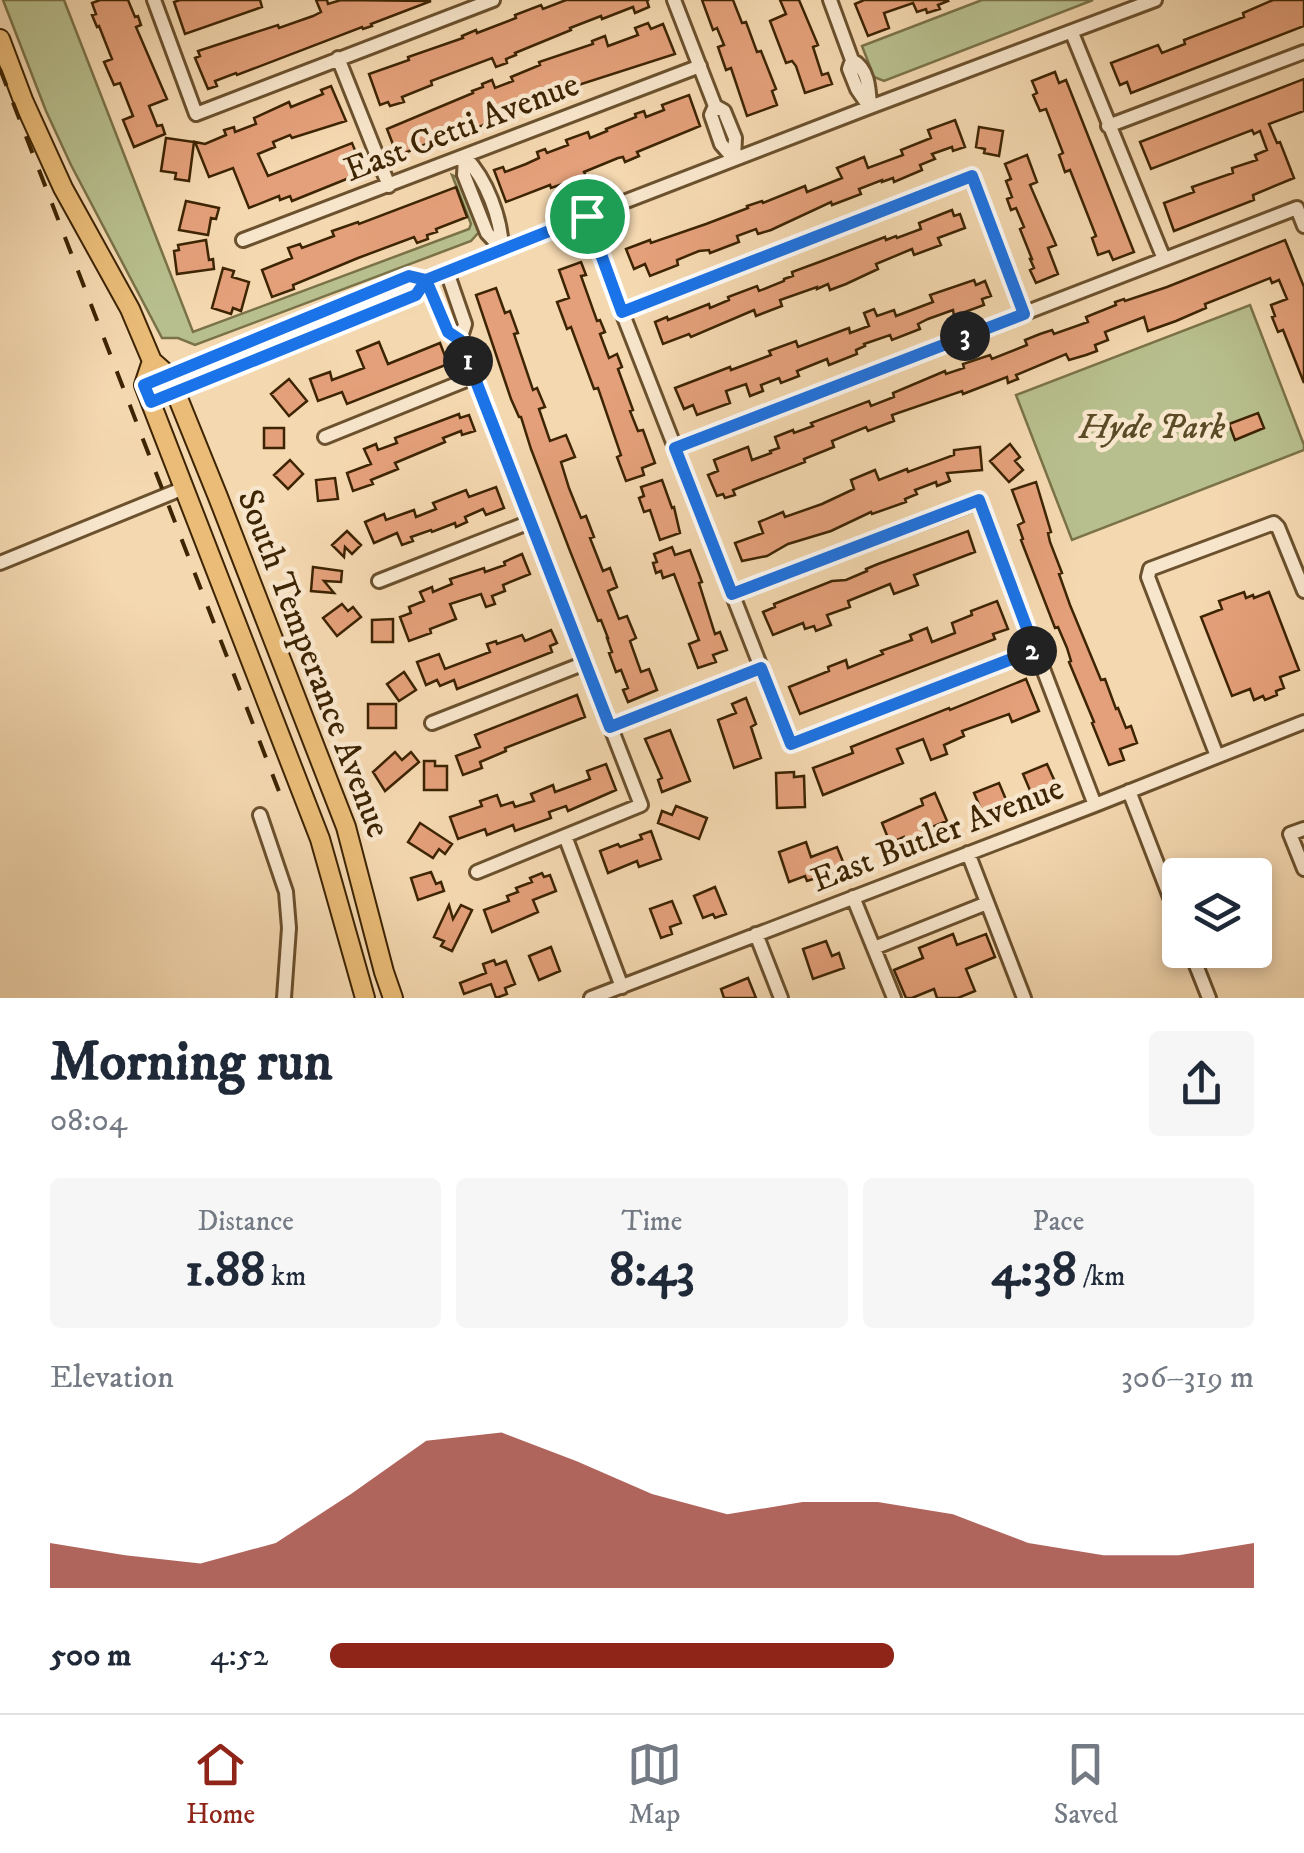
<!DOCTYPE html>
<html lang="en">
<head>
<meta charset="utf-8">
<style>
	:root { --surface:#fff; --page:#f6f6f7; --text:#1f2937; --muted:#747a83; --line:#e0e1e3; --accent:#8f2418 }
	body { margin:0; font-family:"IM FELL DW Pica",serif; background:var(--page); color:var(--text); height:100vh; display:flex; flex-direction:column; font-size:38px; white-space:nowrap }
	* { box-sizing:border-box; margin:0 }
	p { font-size:32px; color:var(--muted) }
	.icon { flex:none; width:55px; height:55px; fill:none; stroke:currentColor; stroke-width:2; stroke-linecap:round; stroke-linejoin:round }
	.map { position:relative; height:998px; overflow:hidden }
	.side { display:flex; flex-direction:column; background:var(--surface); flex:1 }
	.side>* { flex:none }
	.fabs { position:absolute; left:1162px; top:858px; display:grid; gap:20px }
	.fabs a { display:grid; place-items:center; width:110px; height:110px; border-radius:10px; background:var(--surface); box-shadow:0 5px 15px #0003; font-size:50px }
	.pin { position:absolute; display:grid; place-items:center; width:85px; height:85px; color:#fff; margin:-42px; border:5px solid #fff; border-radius:50%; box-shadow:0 2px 10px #0007 }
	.km { position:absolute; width:50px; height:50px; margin:-25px; border-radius:50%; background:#222; color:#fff; font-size:28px; line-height:50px; text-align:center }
	.round { display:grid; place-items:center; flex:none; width:105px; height:105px; border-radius:10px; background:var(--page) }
	.overview { display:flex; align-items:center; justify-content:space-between; height:170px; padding:0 50px }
	h1 { font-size:55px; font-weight:700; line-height:75px }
	.metrics { display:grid; grid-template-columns:repeat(3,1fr); gap:15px; height:170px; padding:10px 50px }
	.metrics div { display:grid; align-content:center; border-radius:10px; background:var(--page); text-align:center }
	.metrics b { font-size:50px; font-weight:700 }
	.metrics small { font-size:28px; font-weight:400 }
	.metrics p { font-size:28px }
	.chart { height:280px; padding:20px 50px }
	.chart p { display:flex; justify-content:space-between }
	.chart svg { width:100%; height:180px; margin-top:10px; fill:var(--accent); opacity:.7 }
	ul { padding:0 50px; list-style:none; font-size:32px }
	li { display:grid; grid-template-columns:160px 120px 1fr; align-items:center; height:75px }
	li i { height:25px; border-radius:12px; background:var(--accent) }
	.dock { display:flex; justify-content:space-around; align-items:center; height:140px; border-top:2px solid var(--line); background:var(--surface); font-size:28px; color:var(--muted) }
	.dock a { display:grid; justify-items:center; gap:5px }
	.dock .on { color:var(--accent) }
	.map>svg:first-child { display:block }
	.green { fill:#b8bf8e; stroke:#7a7248; stroke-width:2.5 }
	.building { fill:#e4a07a; stroke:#3d2403; stroke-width:2.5 }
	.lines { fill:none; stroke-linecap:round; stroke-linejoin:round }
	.minor-casing { stroke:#6b512e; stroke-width:18 }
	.major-casing { stroke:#3d2403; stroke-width:22 }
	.minor { stroke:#f8e6cc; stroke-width:12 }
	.major { stroke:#eabc78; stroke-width:18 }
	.rail { stroke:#3d2403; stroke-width:4; stroke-dasharray:18 18; stroke-linecap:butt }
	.route-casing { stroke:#fff; stroke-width:20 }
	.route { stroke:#1a73e8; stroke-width:12 }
	.labels { text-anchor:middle; stroke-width:9; stroke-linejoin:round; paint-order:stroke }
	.street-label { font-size:35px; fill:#3d2403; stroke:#f8e6cc }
	.park-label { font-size:35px; font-style:italic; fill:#5c4b26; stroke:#f8e6cc }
</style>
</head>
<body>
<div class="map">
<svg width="1304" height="998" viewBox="0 0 1304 998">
	<rect width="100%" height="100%" fill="#f4d8b0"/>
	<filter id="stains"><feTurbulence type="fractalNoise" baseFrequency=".002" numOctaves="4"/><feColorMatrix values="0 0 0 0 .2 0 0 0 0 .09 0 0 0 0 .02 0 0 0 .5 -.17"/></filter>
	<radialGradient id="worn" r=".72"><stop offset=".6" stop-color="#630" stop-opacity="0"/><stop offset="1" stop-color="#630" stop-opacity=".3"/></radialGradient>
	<!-- green -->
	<path class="green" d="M3,0H64L193,332L469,229L471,224L452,175L460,179L479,232L471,241L195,345L178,338H162L71,165L46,111Z
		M982,0H1093L884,81L874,77L862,46Z
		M1250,305L1304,445V450L1072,540L1016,395Z"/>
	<!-- building -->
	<path class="building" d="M100,0H128L135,17L138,16L141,25L136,27L167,99L149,106L157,126L162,125L165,134L134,147L123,120L133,116L120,83L114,85L104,62L112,59L99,26L97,27L92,15L96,14L92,3Z
		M180,0H260L262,7L185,34L174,2Z
		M316,0H327L328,4L341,0L431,1L371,24L372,26L363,29L362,27L237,75L236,73L215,81L217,86L208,89L195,58L200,56L198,51L278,25L279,28L313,16L321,12Z
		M566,0H649L647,1L649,7L635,13L633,7L602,19L601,16L570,28L571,30L515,53L516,55L506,59L507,63L496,67L492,58L431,81L432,85L402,97L404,102L390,106L388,102L380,105L369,74L409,60L408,57L463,38L462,36L476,30L477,33L516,18L515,15L541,5L543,9Z
		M702,0H733L742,23L746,22L757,52L761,51L776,89L772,91L777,105L747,116L731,68L726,70L718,47L724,45L717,28L713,30Z
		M780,0H799L818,45L813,47L822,75L828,73L832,84L805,93L796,66L792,61L786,63L770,21L786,14Z
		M864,0H947L948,1L938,5L940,9L927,13L926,9L917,12L913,3L884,13L889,28L868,36L855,4Z
		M1273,0H1304V26L1131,93L1127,82L1120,85L1111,63L1158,45L1162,53L1185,44L1184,40L1244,17L1243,13Z
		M648,23L651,29L663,24L675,54L575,86L577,92L568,95L567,92L512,116L510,113L443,143L441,138L407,152L409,156L399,160L387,129L473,93L472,91L483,87L482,84L492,80L495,88L513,81L511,77L540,65L539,62L593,44L592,41L605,36L608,46L638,35L635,28Z
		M1055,72L1059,83L1066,80L1134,252L1113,260L1109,251L1098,255L1092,238L1096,236L1070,170L1065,172L1059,155L1063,153L1046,109L1040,111L1033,95L1037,93L1032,81Z
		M1304,79V111L1269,124L1277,143L1280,142L1294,178L1253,195L1254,200L1174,231L1164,203L1194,192L1192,187L1233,173L1232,168L1257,160L1255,155L1267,150L1260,131L1254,134L1252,130L1151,169L1140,142Z
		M331,86L346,121L292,138L290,135L273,142L275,147L258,154L268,176L352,143L364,172L292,201L290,196L280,200L279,196L249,208L233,168L209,177L195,142L205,144L226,135L224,130L234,127L235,132L256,124L254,118L289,102L291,107L323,94L321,90Z
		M689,95L700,126L637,152L639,156L625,162L623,157L618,158L584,172L586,176L551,188L550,185L506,202L494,170L503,167L505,172L526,164L539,158L537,152L545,149L547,153L568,145L566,140L588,132L590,138L607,131L606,129L636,117L635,114L644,111L646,117L664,110L662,105Z
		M955,120L965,147L953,151L952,147L932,154L935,159L920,165L922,170L894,182L893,178L882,182V180L859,189L861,194L832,205L831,202L771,230L758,234L756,229L737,236L739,242L710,253L709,250L699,251L677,260L678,265L650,276L645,264L634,269L626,249L650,240L651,243L706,224L748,208L747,206L762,201L763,203L805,186L807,192L842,178L837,168L864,157L868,168L903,155L901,150L931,138L928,130Z
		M979,127L1003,131L999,156L984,153L985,149L976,147Z
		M166,138L194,142L189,181L175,179L176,173L161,171Z
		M1027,155L1037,182L1030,185L1056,245L1048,248L1058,274L1036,283L1030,270L1034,268L1030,259H1032L1020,229L1024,227L1016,208L1011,210L1007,199L1012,197L1006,181L1011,179L1005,164Z
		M456,187L467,217L436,229L437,232L427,235L428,239L417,243L414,237L358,258L293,285L294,289L272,297L262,270L292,258L288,248L300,244L302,248L334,236L332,231L338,229L358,222L359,224Z
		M186,201L219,208L216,219L211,218L208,235L179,230Z
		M952,210L954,216L960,214L965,228L938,238L941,245L914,255L912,249L876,264L878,269L846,284L830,290L828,284L817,289V287L780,300L782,306L756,316L754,310L691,337L689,334L663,344L655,322L667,317L668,320L709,304L710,308L729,300L728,297L757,286L759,291L784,281V279L793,276L792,272L822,261L885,237L886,240L896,236L897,238L921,229L919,223Z
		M206,240L209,260L213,259L214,269L177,274L174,251L179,250L178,245Z
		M1285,240L1304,287V383L1283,330L1278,332L1272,317L1275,316L1271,305L1287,299L1279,280L1272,283L1270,278L1205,304L1206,308L1176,321L1148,331L1144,317L1105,332L1108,340L1095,345L1097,351L1086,355L1069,360L1066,354L1016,375L1018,379L1008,383L1007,377L963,394L962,391L892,415L894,421L868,431L866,427L832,441L834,447L804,459L805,462L733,490L735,495L725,498L723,494L717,496L708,475L718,471L714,460L748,447L752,460L771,453L770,451L779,448L775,437L793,430L794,433L813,426L811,423L869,401L871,406L894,397L893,393L945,371L946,374L964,368L963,364L990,355L992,359L1027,345L1025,340L1040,334L1052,330L1054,334L1088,322L1086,317L1116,305L1115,302L1124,299L1125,301L1167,287Z
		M581,262L586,275L581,276L597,321L600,320L605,332L600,334L609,358L617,354L622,367L618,369L633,410L630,411L638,431L643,430L655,463L642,468L644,475L626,481L617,457L621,455L598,388L594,389L571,327L567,329L557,302L569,298L559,270Z
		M223,268L234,271L232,277L249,282L241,311L233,308L231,314L212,308Z
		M974,280L976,285L985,281L991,296L982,299L984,305L954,316L953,310L928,319L918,324L920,329L892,340L890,335L864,344L865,346L856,350L857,354L829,365L827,359L797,371L799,376L781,383L779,378L761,385L763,391L750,396L746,384L726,391L730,403L697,415L693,405L684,409L675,388L730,367L731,370L771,355L769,351L796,341L798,347L849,328L850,333L869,326L864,313L874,309L877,316L894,310L896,316L933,302L930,295Z
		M496,288L505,313L510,311L518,333L514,334L533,390L537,388L545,407L539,409L550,441L566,435L575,457L561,462L569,488L581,518L586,516L594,537L590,538L603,571L610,568L617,587L608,591L619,619L627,616L636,638L630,641L641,672L649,669L657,690L628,702L623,690L628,688L621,670L616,672L609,653L612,652L607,638H608L601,620L598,621L570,551L531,449L521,417H519L511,399L476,295Z
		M379,342L388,364L440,343L448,364L347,404L342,392L318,401L310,379L330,372L332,380L364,368L357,351Z
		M289,379L307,401L289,416L271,394Z
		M1258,413L1264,428L1235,440L1229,424Z
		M459,414L460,418L469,415L475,431L462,435L461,431L443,438L445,442L395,463L398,469L371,480L373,484L353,491L347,473L371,464L364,449L376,444L378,450L397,443L395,438Z
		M264,428H284V448H264Z
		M1010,444L1020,457L1015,461L1023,470L1009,482L990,461Z
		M980,447L982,470L947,473L950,481L937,486L936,482L915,490L917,494L905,499L906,502L872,514L871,512L831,531L788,544L767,556L742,561L735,543L763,533L759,522L783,512L785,517L822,504L854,489L851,480L875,470L879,480L907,469L908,472L954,455V450Z
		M290,460L303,474L288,489L274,475Z
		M335,478L338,499L318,501L316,480Z
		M662,480L672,508L674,507L680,533L660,540L650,510L644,512L639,498L644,496L641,487Z
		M1036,482L1051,532L1048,533L1050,542L1062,573L1059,574L1070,605L1101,680L1105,679L1116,709L1118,708L1126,728L1131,726L1137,743L1120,749L1124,760L1109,765L1092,723L1094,722L1069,662L1071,661L1067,648L1058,627L1055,628L1021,540L1023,539L1018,525L1024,522L1012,490Z
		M496,487L504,508L486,515L483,509L465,517L467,522L456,527L455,523L432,532L431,530L411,537L413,541L402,545L397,533L374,543L365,522L384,514L386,520L414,510L416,517L436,509L433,503L466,490L469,497Z
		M347,531L361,545L352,554L345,547L344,557L332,545Z
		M968,531L975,552L914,575L918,585L894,594L890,584L848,601L850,607L827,615L831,625L816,631L814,626L805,629L803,623L773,635L763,612L775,607L774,604L832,581L846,580L867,571L866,569L878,564Z
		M672,547L675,555L690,550L702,582L699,583L715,634L720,632L727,650L713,655L716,662L698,668L689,644L699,640L674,574L663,578L661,571L656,573L653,563L657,562L654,554Z
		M522,554L530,574L503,585L505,591L492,596L495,604L486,607L481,594L450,604L456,619L430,629L431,633L409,641L400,617L411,613L409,607L424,601L420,592L432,587L433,592L452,584L450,579L484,568L485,572L505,565L504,562Z
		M313,567L342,571L341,582L324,581L334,593L311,591Z
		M1244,592L1246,598L1253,595L1254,598L1269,592L1299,670L1280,677L1284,688L1276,691L1277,695L1265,700L1263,696L1254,700L1250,689L1232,696L1201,617L1222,609L1219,601Z
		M997,601L1008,629L993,634L995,639L800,714L789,687L829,671L828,667L846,660L848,668L883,654L881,651L912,640L910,635L927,628L932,642L955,633L952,623L972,615L971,611Z
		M342,604L348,611L353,607L361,617L337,636L323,618Z
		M393,619V642H372V620Z
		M551,630L557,643L550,646L552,652L457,689L454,680L440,686L437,680L426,685L417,662L439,654L445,669L490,652L487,644L496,641L497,644L522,635L525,641Z
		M404,672L416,690L399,701L387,684Z
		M1026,679L1039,711L1012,722L1009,714L962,731L964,736L944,745L947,754L931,760L923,739L897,749L903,763L823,795L813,768L853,753L851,747L949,708L950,710Z
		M577,695L585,717L505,748L506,751L480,762L482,768L463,775L456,756L480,747L475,735Z
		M746,698L756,724L751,727L761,758L734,768L718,720L736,713L732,704Z
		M368,704H396V728H368Z
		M670,730L690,781L662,792L658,780L662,778L645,739Z
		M395,752L402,760L411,752L419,762L385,791L373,772Z
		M424,761H435V766H447V790H424Z
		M606,764L616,790L568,811L566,806L549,812L551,818L515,831L513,825L487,835L485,829L458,839L450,817L482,806L480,801L497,795L501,806L513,802L515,807L534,801L531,794L553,785L555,792L590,779L587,771Z
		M1047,764L1056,784L1032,795L1023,774Z
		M794,772V777L804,776L805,807L777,808L776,773Z
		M999,783L1007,802L983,814L974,793Z
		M935,793L947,821L932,827L934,832L906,843L904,837L890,843L882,823L923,805L921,799Z
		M676,806L707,818L699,839L658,823L662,811L672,815Z
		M420,823L452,844L445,854L439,849L433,858L408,842Z
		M651,831L661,859L639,867L637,861L608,873L600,851L618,844L620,847L642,839L640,835Z
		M806,842L811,857L837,847L846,869L807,881L805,876L789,882L779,852Z
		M431,872L436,884L441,882L444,891L418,900L411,878Z
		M542,873L544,877L550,875L556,891L533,900L538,912L492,932L484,910L509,901L507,896L518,892L516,888L532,882L530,878Z
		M715,887L726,914L715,918L713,914L703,918L694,896Z
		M672,901L681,923L670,927L672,934L661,938L650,909Z
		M449,905L453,919L461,905L472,910L452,951L441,946L444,941L434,937Z
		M953,934L957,945L986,934L995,957L966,969L975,991L958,998H937L934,989L912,998H906L894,970L923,958L919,948Z
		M826,941L832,956L839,953L844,968L813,979L803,949Z
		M551,947L560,971L539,980L529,956Z
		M494,960L496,965L506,961L515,984L505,988L507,994L496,998L491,984L464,994L460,983L486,973L483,964Z
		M748,978L756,998H724L721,989Z"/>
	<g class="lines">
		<!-- minor casing -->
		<g class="minor-casing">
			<path id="minor" d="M154,0L196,114L493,0
				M674,0L715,106L711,115L721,144L734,159
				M830,0L852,60C869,69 869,90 870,107
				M1072,33L1164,259
				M338,58L389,186
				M852,60L849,69L857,89L868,105
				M715,106L724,111L735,138L734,159
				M1108,126L1304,52
				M465,157L464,175L487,233L502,249
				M465,157C487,180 501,218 502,249
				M587,216L622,312L791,744L1035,650
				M243,240L700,66
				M447,272L465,324L460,340
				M426,280L448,332L460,340L641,805L477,872
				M622,312L971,176L1024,313
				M144,385L409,276L426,280
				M151,403L415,295L426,280L502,249L870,107L1155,0
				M325,437L474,377
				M675,448L1297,208L1304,226
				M0,563L184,488
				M379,581L530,522
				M732,594L979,501L1095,805
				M432,723L585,663
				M610,727L761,668
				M1217,756L1148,577L1150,569L1274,523L1278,527L1304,591
				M1129,791L1180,923
				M260,815L286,892L289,928L284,998
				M1304,829L1290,834L1304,869
				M565,836L622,987
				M968,853L1024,998
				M853,897L894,998
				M756,934L781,998
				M874,948L987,903
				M1190,950L1209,998
				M591,998L1095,805L1304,722"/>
		</g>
		<!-- major casing -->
		<g class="major-casing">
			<path id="major" d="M0,39L23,100L63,188L130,309L152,361L169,376L218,497L346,827L384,972L393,998
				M152,361L144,385L320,839L365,998"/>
		</g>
		<!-- minor -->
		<use href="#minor" class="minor"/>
		<!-- major -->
		<use href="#major" class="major"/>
		<!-- rail -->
		<path class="rail" d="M0,69L280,794"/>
	</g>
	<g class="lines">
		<!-- route casing -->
		<g class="route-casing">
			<path id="route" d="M587,216L426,280L416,295L151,402L144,385L409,276L426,280L448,332L460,340L610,727L761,668L791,744L1035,650L979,500L732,594L675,448L1024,314L972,176L622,312L587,216"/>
		</g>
		<!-- route -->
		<use href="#route" class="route"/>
	</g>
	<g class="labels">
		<!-- street labels -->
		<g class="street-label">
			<text transform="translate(461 126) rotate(-21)" y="12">East Cetti Avenue</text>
			<text transform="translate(315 663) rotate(69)" y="12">South Temperance Avenue</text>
			<text transform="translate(937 833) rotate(-21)" y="12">East Butler Avenue</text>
		</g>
		<!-- park labels -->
		<g class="park-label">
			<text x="1152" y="438">Hyde Park</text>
		</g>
	</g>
	<rect width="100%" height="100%" filter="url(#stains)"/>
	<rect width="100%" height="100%" fill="url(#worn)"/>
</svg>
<div class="fabs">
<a><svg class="icon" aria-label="layers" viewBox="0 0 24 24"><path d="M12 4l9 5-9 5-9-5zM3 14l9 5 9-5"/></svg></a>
</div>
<div class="pin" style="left:587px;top:216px;background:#1e9e55"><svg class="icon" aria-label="arrive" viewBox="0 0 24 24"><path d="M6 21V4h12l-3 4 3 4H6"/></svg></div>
<b class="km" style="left:468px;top:361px">1</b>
<b class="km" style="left:1032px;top:651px">2</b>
<b class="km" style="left:965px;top:336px">3</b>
</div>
<section class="side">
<div class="overview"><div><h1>Morning run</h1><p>08:04</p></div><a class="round"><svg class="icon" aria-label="share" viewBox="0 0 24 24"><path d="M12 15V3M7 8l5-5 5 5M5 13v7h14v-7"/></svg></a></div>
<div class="metrics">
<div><p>Distance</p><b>1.88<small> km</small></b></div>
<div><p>Time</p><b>8:43</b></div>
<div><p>Pace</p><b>4:38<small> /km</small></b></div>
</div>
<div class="chart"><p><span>Elevation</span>306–319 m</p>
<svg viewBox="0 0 160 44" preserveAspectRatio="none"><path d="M0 44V33L10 36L20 38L30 33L40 21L50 8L60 6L70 13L80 21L90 26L100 23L110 23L120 26L130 33L140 36L150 36L160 33V44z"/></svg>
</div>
<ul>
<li><b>500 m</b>4:52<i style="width:61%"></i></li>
</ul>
</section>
<nav class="dock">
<a class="on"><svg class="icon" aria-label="home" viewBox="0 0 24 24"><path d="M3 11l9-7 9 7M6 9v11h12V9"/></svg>Home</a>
<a><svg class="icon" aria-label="map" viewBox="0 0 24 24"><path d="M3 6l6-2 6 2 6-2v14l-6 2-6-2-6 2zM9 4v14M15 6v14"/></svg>Map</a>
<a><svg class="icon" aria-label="saved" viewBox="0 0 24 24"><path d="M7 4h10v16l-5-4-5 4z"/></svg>Saved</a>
</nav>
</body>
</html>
